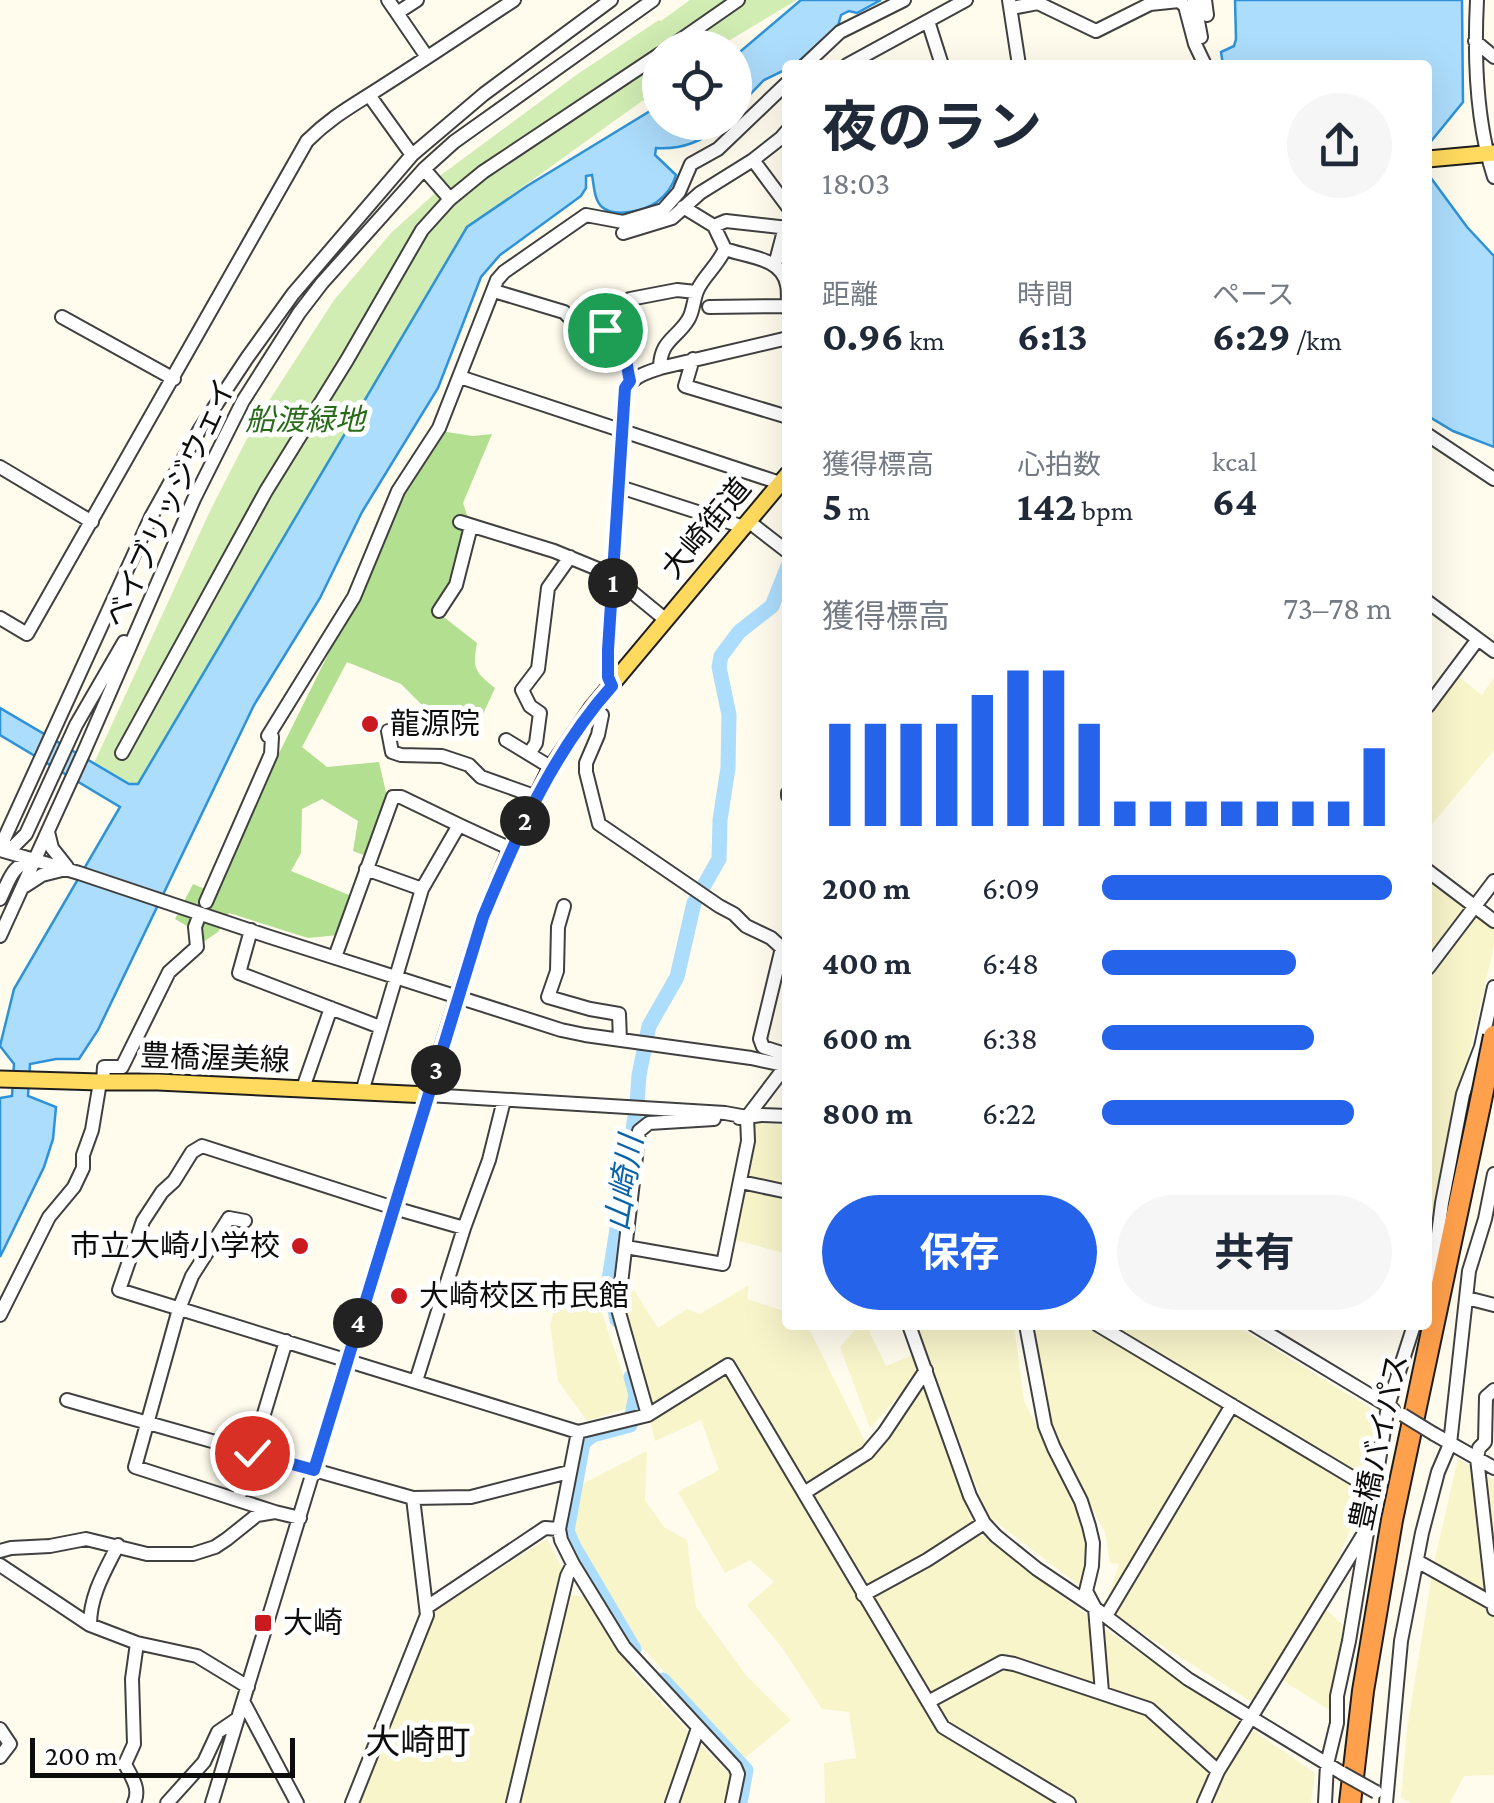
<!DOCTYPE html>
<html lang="ja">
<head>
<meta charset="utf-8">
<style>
	:root { --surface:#fff; --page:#f6f6f7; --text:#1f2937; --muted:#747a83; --accent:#2563eb }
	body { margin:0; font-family:"Crimson Pro","Noto Sans JP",serif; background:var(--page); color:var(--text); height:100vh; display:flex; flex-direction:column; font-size:38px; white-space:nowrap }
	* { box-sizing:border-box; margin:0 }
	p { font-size:32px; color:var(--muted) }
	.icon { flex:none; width:55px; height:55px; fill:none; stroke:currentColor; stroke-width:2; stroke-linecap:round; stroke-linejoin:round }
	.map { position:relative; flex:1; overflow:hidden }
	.details { position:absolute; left:782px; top:60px; width:650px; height:1270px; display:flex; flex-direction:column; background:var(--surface); border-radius:10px; box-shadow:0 10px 40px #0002 }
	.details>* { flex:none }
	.fabs { position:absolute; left:642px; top:30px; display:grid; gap:20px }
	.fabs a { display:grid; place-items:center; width:110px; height:110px; border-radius:50%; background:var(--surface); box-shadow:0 10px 40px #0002; font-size:50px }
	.scale { position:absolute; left:30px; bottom:25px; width:265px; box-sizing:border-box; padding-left:10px; border:5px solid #0d0d0d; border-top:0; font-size:28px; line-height:35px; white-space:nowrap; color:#0d0d0d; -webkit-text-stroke:8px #fff; paint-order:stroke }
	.pin { position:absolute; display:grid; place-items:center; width:85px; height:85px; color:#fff; margin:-42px; border:5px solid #fff; border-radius:50%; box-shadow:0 2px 10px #0007 }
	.km { position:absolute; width:50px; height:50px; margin:-25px; border-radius:50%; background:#222; color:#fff; font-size:28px; line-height:50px; text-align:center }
	.round { display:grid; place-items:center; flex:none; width:105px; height:105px; border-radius:52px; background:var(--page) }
	.overview { display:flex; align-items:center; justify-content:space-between; height:170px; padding:0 40px }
	h1 { font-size:55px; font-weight:700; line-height:75px }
	.stats { display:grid; grid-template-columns:repeat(3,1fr); gap:15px; height:170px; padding:10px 40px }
	.stats div { display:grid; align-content:center }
	.stats b { font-size:42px; font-weight:700 }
	.stats small { font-size:28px; font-weight:400 }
	.stats p { font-size:28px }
	.chart { height:280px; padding:20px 40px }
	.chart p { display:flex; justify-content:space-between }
	.chart svg { width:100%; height:180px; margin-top:10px; stroke:var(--accent); stroke-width:6 }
	.action { display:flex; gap:20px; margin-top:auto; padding:20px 40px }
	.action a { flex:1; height:115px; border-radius:60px; background:var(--accent); color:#fff; font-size:40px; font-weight:700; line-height:115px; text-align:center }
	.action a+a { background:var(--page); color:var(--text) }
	ul { padding:0 40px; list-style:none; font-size:32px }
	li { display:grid; grid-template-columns:160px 120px 1fr; align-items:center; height:75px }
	li i { height:25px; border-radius:12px; background:var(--accent) }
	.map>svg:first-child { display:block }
	.farmland { fill:#f8f5cb }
	.green { fill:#d1edb3 }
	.forest { fill:#b3df91 }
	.water { fill:#adddfc; stroke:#2d92d9; stroke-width:2.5 }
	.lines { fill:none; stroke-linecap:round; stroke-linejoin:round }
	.river { stroke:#adddfc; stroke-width:15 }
	.minor-casing { stroke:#404040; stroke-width:16 }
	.major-casing { stroke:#1e1e1e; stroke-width:19 }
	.highway-casing { stroke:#1e1e1e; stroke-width:24 }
	.minor { stroke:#fff; stroke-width:12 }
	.major { stroke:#ffda5e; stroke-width:15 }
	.highway { stroke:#ffa04c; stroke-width:20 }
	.minor-bridge-casing { stroke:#404040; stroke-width:16; stroke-linecap:butt }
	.highway-bridge-casing { stroke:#1e1e1e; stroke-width:24; stroke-linecap:butt }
	.minor-bridge { stroke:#fff; stroke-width:12 }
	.highway-bridge { stroke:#ffa04c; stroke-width:20 }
	.route-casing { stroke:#fff; stroke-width:20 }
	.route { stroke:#2563eb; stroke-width:12 }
	.poi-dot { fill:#ca191f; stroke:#fff; stroke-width:4 }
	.labels { text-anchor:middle; stroke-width:10; stroke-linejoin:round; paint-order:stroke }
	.park-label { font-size:30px; font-style:italic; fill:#286b18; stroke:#fff }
	.street-label { font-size:30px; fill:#0d0d0d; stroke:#fff }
	.poi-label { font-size:30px; fill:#0d0d0d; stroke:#fff; text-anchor:start }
	.water-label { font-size:32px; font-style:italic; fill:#0b63aa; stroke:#fff }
	.quarter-label { font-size:35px; fill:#0d0d0d; stroke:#fff }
</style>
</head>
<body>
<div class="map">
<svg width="1494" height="1803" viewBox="0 0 1494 1803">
	<rect width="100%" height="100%" fill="#fffcee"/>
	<!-- farmland -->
	<path class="farmland" d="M1459,677L1482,695L1494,677V750L1428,829V719Z
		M1428,880L1494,928V946L1430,1221H1428Z
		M754,1123L787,1125V1254L732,1239Z
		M749,1285L747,1299L787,1312L788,1325H807L868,1447L928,1381L974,1529L1105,1629L1315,1773L1311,1803H825L824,1763L856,1758L849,1712L822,1709L783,1649L747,1605L774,1582L750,1560L725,1573L678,1492L719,1470L701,1420L655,1441L620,1293L634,1290L658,1328L687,1309L700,1314Z
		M595,1293L634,1406L587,1421L558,1381L550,1325L557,1300Z
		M859,1325H866L886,1366L913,1355L920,1372L870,1428L840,1347Z
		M916,1325H1014L1024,1401L1095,1539L1101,1556L1088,1592L987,1515Z
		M1032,1325H1084L1365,1494L1319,1603L1344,1626L1329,1710L1282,1680L1263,1709L1104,1609L1119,1564L1110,1563L1105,1532L1057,1444L1038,1398Z
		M1110,1325H1235L1378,1413L1363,1478Z
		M647,1451L645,1500L664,1527L687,1540L696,1607L746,1675L791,1720L745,1758L635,1640L569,1533L580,1485Z
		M1458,1459L1494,1480V1775L1464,1776L1450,1803H1411L1401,1798L1407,1730L1433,1567Z
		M547,1539L564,1572L507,1803H357L435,1610Z
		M568,1594L596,1599L633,1673L730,1775L726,1803H518Z"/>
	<!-- green -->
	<path class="green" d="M690,0H797L718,47L660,48V88L467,227L138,784L129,785L90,772L209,513L256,421L334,300L391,233L443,186L437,178L579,73L659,20L661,21Z"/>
	<!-- forest -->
	<path class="forest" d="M440,431L473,436L492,434L463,503L469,521L455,581L436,611L477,643C472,669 475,672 495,688L479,723L449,709L429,712L401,684L347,662L302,747L327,767L379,762L387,797L366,856L353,851L358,821L322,799L302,809L301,853L291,871L354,897L339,935L308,938L229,913L218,932L200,944L198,928L187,926L175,919L193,884L217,894L243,826L356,598L401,493Z"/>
	<!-- water -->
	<path class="water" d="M801,0H881L857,13L849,11L841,15L838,26L795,65H788L787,69L764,80L735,110V56Z
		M1235,0H1462L1463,102L1428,145V65H1223L1221,52L1234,46L1236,39Z
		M660,105V122L723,123C705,141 681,150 656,148L655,155L676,175C673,186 666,195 657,202C644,211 614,218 602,207C594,200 594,185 592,175L586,176V188L581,196L500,255L481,277L438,388L362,512L320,598L254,705L98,1030L79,1059H56L30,1064L28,1096L56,1107L53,1139L44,1167L0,1257V1098L12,1096L14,1064L0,1046L14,989L120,807L0,735V708L129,784H138L467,227L527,186Z
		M1428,174L1467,227L1494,256V447L1453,431L1428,416Z"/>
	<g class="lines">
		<!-- river -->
		<path class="river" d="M617,1320L609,1279L637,1104L639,1075L649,1026L677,977L694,903L719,859L720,820L728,768L729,715L719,667L721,656L739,632L772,606L788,566
			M631,1377L636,1395L630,1425L593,1435L583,1443L567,1531L574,1547L634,1649
			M663,1680L746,1770L740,1803"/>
		<!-- minor casing -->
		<g class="minor-casing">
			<path id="minor" d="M388,0L397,13L417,0
				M1009,0L1019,65
				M1194,0L1201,37
				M1205,0L1207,15
				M1477,0C1474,58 1476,122 1494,177
				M1012,8L1038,3L1096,31L1150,4L1179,1L1185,6L1195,44L1205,65
				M397,13L427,57
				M928,21L942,65
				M1475,41L1494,57
				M669,48L738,0
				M805,65L840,32L904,0
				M847,65L966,0
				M369,95L412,155
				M753,160L788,207
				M424,169L450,199
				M683,207L714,226L725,249C746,257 782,257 787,285C789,293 787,302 788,310
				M714,226L726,221L788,228
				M623,233L672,218L700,193L753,160L781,138L788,130
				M775,265L785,227
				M494,291L564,312L569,317L605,330L620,340L626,351L631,381
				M709,307L786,306
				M62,317L174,379
				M614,335L630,299L677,290L696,292
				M693,359L685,386L788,417
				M660,368C660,341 676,339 688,320C694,311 693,299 698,289C704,276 718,265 725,249
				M460,377L780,483
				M1428,435L1494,479
				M0,467L92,522
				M620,487L744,527
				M748,521L788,552
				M460,522L554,551L610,574L666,620
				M1428,602L1494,651
				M439,611L456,585L471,526
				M0,618L27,634L307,141C332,116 354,105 383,86C427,58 470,29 514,0
				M612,685L608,677L607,650L625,389C634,376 646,373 660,368L788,338
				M1428,706L1478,639
				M592,708L602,715L598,735L586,763V772L599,824L719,906L734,914L746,926L771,938L782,948L760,1039L763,1047L788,1055
				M388,731L392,752L401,755L442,756L469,765L481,777L537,797
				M506,740L552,768
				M122,753L266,491L347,360L422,230L450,199L483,172L660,54
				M529,754L536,743L540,713L530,706L522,690L538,669L548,588L570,557
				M788,793V796
				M48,832L52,848L67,867
				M0,848L151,517L200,429L247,358L293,294L412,155L484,94L611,0
				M2,849L14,846L26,834L76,725L124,642
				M0,850L79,873L267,936L561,1030L585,1035L751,1058L788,1066
				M366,869L422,889
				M1428,871L1494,921
				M25,886L42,875L66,869
				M0,899C10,879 11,865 35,859
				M206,902L271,754L272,737L268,736L354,597L398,491L439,428L497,280L504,272L586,215L623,222L663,210L679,192L691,164L718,149L788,82
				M564,906L558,927L557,971L548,997L590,1009L619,1014L620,1040
				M251,930L239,973L380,1027
				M0,936L83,754L194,499L243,401L299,313L322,283L424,169L454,142L653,0
				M335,957L393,797H401L459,825
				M1428,968L1494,881
				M103,1082L104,1067H122L169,972L197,947L195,927L198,919
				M303,1088L331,1008
				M362,1092L422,889L459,825L511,849
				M739,1118L761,1115L788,1116
				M741,1182L788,1192
				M245,1221L229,1218L192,1276L179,1309L135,1467L275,1512
				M464,1228L394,1208L202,1146L192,1152L174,1181L162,1192L143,1221L119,1290L578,1432L648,1415L728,1365L943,1727L1069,1803
				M626,1247L723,1264L748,1141L747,1117L788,1063
				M1428,1284L1435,1258L1442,1203L1463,1094L1481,1047L1494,987
				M1467,1298L1494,1305
				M0,1315L49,1217L74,1187L83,1168V1155L92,1130L100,1082
				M909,1325L970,1496L984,1523L996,1536L1037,1569L1095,1608L1188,1679L1342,1773
				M1026,1325L1045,1426L1054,1448L1081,1501L1089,1526L1093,1543L1092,1566L1086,1591L1095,1608L1102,1692
				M1098,1325L1365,1485L1375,1488
				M1254,1325L1393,1409
				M416,1381L464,1228L489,1160L504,1100
				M1494,1390L1486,1397L1485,1442L1479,1448L1477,1458L1494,1609
				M67,1400L413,1498L471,1497L569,1472
				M648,1415L618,1309L639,1131L649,1123L714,1119
				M578,1432L562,1514L559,1529L561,1540L573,1564L624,1647L735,1767L738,1774L732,1803
				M1434,1434L1494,1468
				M804,1493L867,1453L884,1433L926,1370
				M238,1500L286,1341
				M0,1551L11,1548L50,1546L86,1539L147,1554H193L215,1547L227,1539L257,1515L275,1512L300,1518
				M1417,1561L1494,1604
				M0,1565L90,1625L137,1643L197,1656L248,1687
				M863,1595L927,1560L984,1523
				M427,1607L545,1528L559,1529
				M1106,1616L1232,1405
				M90,1625C90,1595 105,1571 118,1545
				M243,1701L297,1803
				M928,1702L1002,1662L1014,1664L1149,1709L1218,1771
				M0,1729L10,1744L0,1757
				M134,1803C141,1788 131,1777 125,1764L134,1744L132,1679L137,1643
				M167,1803L204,1762L218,1732L237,1719
				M212,1803L428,1095L725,1113L747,1117
				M352,1803L427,1615L413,1498
				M513,1803L567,1576L573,1564
				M672,1803L698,1728
				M1204,1803L1218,1771L1363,1535
				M1325,1803L1327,1764L1337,1723V1696L1349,1641L1388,1406L1414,1325
				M1386,1803L1401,1641L1422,1533L1438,1472L1450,1444L1469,1271L1485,1219L1494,1174"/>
		</g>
		<!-- major casing -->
		<g class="major-casing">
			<path id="major" d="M1428,159L1494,153
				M0,1079L100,1082H158L428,1095L483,917L511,849L550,770L592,708L788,474"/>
		</g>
		<!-- highway casing -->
		<g class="highway-casing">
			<path id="highway" d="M1350,1803L1363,1691L1392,1520L1480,1105"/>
		</g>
		<!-- minor -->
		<use href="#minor" class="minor"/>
		<!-- major -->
		<use href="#major" class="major"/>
		<!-- highway -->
		<use href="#highway" class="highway"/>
		<!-- minor-bridge casing -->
		<g class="minor-bridge-casing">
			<path id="minor-bridge" d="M1403,1415L1434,1434
				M1342,1773L1376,1792"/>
		</g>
		<!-- highway-bridge casing -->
		<g class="highway-bridge-casing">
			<path id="highway-bridge" d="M1480,1105L1494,1036"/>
		</g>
		<!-- minor-bridge -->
		<use href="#minor-bridge" class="minor-bridge"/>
		<!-- highway-bridge -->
		<use href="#highway-bridge" class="highway-bridge"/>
	</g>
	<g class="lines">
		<!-- route casing -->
		<g class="route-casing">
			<path id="route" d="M252,1453L314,1470L483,917C517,835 552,753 612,686L608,677V650L625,388L630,381C624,357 629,344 605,330"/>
		</g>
		<!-- route -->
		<use href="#route" class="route"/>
	</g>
	<!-- markers -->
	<g class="poi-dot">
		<circle cx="370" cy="724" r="10"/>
		<circle cx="300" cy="1246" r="10"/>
		<circle cx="399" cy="1296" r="10"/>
		<rect x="253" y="1613" width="20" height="20" rx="5"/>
	</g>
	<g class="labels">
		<!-- park labels -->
		<g class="park-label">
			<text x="305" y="430">船渡緑地</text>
		</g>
		<!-- street labels -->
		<g class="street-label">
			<text transform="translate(170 503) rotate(-65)" y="10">ベイブリッジウェイ</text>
			<text transform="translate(706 528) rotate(-50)" y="10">大崎街道</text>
			<text transform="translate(215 1058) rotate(2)" y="10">豊橋渥美線</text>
			<text transform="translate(1379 1442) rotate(-78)" y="10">豊橋バイパス</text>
		</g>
		<!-- poi labels -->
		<g class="poi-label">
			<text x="390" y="734">龍源院</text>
			<text x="280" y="1256" text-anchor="end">市立大崎小学校</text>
			<text x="419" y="1306">大崎校区市民館</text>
			<text x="283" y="1633">大崎</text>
		</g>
		<!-- water labels -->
		<g class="water-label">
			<text transform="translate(624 1183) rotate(-81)" y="11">山崎川</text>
		</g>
		<!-- quarter labels -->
		<g class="quarter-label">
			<text x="418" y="1754">大崎町</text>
		</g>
	</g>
</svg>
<div class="fabs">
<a><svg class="icon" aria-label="locate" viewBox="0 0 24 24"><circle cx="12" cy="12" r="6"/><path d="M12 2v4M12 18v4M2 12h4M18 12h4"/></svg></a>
</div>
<div class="scale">200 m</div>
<div class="pin" style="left:605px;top:330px;background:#1e9e55"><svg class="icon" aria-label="arrive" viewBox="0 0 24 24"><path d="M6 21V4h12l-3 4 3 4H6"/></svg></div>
<div class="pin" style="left:252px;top:1453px;background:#d93025"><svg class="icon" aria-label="check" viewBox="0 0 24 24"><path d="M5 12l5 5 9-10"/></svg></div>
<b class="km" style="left:613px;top:583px">1</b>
<b class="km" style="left:525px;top:821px">2</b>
<b class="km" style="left:436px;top:1070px">3</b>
<b class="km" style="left:358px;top:1323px">4</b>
<section class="details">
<div class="overview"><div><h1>夜のラン</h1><p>18:03</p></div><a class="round"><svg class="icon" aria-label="share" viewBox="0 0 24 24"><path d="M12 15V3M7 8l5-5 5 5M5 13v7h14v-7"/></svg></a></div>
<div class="stats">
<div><p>距離</p><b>0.96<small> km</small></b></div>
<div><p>時間</p><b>6:13</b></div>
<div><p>ペース</p><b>6:29<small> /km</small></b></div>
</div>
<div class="stats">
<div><p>獲得標高</p><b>5<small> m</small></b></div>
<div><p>心拍数</p><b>142<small> bpm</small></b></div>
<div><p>kcal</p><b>64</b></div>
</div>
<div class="chart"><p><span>獲得標高</span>73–78 m</p>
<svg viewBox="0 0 160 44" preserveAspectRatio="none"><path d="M5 44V19M15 44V19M25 44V19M35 44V19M45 44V12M55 44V6M65 44V6M75 44V19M85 44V38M95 44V38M105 44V38M115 44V38M125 44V38M135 44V38M145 44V38M155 44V25"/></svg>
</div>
<ul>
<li><b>200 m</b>6:09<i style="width:100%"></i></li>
<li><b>400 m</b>6:48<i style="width:67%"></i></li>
<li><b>600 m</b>6:38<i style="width:73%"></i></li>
<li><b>800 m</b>6:22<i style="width:87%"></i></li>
</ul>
<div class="action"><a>保存</a><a>共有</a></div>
</section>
</div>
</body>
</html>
